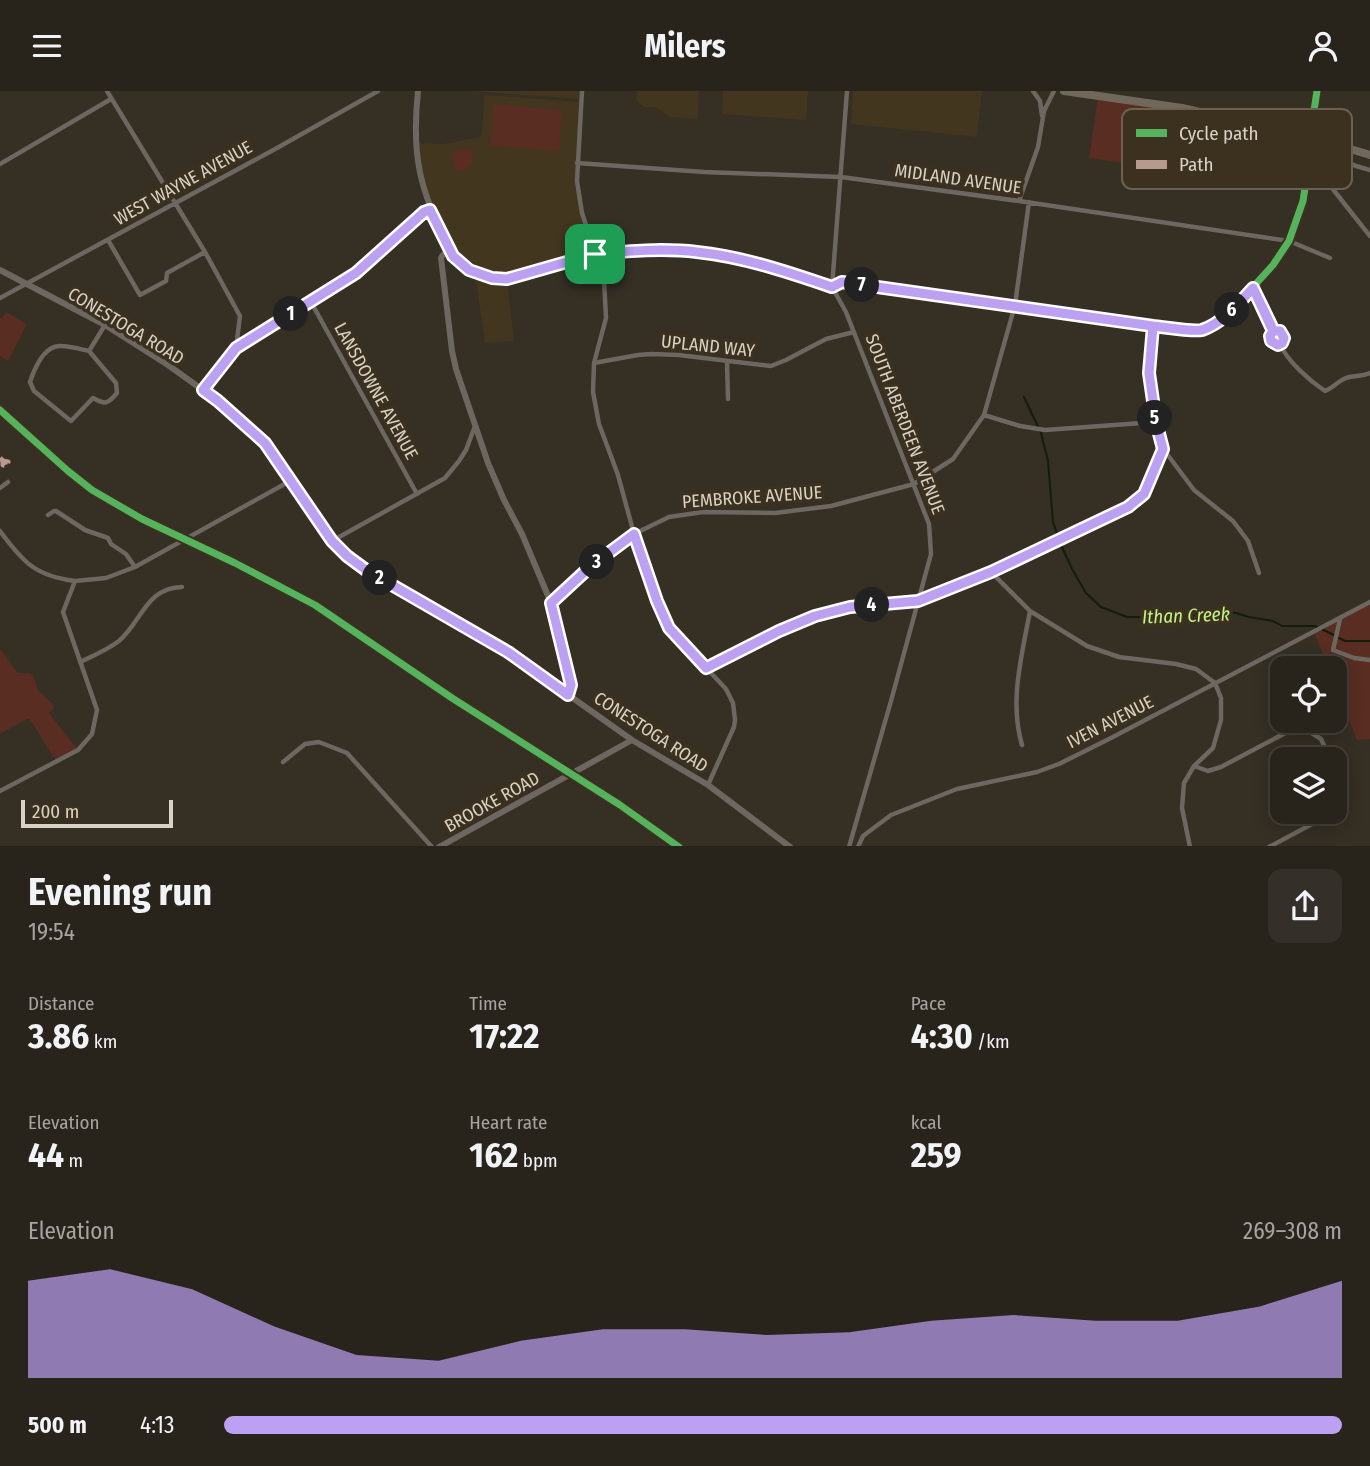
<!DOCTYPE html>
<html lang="en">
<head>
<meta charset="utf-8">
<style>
	:root { --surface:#28231b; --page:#342f28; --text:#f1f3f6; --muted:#a5a4a3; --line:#44403a; --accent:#bca0f2 }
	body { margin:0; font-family:"Fira Sans Condensed",sans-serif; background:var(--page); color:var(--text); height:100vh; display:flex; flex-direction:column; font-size:26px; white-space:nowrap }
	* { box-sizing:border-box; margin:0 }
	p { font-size:23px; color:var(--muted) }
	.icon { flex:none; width:38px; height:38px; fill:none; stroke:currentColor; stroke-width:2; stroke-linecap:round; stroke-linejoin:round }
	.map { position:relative; height:755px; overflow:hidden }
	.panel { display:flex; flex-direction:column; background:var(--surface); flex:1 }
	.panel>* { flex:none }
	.controls { position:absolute; left:1270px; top:565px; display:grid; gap:14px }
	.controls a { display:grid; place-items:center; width:77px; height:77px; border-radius:14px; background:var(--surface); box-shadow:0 4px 18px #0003,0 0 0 2px var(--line); font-size:35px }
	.scale { position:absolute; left:21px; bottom:18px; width:152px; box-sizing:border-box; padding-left:7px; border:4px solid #d7d1c6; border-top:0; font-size:19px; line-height:24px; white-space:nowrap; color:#d7d1c6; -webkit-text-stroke:5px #3b311e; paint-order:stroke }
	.pin { position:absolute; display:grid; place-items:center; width:60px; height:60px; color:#fff; margin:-30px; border-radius:14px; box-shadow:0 4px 10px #0006 }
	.km { position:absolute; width:35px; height:35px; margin:-18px; border-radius:50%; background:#222; color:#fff; font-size:19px; line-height:35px; text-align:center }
	.round { display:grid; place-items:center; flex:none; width:74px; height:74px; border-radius:14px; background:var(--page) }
	.overview { display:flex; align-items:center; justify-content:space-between; height:119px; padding:0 28px }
	h1 { font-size:38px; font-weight:700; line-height:52px }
	.metrics { display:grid; grid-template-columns:repeat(3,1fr); gap:10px; height:119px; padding:7px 28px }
	.metrics div { display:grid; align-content:center }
	.metrics b { font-size:35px; font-weight:700 }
	.metrics small { font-size:19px; font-weight:400 }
	.metrics p { font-size:19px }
	.chart { height:196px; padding:14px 28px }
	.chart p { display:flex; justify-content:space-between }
	.chart svg { width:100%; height:126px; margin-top:7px; fill:var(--accent); opacity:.7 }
	ul { padding:0 28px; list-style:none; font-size:23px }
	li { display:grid; grid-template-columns:112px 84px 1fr; align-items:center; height:52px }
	li i { height:18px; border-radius:9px; background:var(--accent) }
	header { display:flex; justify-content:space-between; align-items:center; height:91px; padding:0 28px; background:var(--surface); font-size:32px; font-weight:700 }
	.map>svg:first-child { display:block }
	.built { fill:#43361f }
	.green { fill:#592d21 }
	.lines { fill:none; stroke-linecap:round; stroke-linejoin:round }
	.stream { stroke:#141e07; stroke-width:2 }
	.street { stroke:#6c6760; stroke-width:4.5 }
	.secondary { stroke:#6c6760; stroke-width:6 }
	.highway { stroke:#71685c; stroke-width:8 }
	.quiet { stroke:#b69a8f; stroke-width:5; stroke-dasharray:10 5; stroke-linecap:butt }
	.cycleway-casing { stroke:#3b311e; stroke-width:11 }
	.cycleway { stroke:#56b35d; stroke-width:7 }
	.route-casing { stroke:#fff; stroke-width:14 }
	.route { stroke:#bca0f2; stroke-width:9 }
	.labels { text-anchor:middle; stroke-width:7; stroke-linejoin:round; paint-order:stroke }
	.street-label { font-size:18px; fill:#d7d1c6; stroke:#3b311e }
	.water-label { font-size:19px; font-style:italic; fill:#c2f389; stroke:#3b311e }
	.key { fill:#3b311e; stroke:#6a6150; stroke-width:2 }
	.key-label { font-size:19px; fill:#d7d1c6 }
</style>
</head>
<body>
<header><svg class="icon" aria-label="menu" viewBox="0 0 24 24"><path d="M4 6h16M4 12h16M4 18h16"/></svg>Milers<svg class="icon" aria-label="person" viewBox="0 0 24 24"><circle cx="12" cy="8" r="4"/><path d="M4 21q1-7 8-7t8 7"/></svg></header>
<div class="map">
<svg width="1370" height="756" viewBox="0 0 1370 756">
	<rect width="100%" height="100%" fill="#352f24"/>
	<!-- built -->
	<path class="built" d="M471,0H579V8Z
		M637,0H699L698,28L670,26L657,17L644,16L636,9Z
		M723,0H808L806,29L722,23Z
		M853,0H982L977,46L851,33Z
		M484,4L582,11L577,72L580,107L595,163L507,189L514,250L485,252L475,182L458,170L432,125L415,52L444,53L480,46L482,42Z"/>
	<!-- green -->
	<path class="green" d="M1098,5L1159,13L1161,20L1152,76L1089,67Z
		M493,13L562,19L559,60L490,55Z
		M470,58L474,66L471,75L464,80H455L451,60Z
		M6,221L27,233L8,270L0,265V227H2Z
		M1370,511V648L1357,649L1335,594V578L1329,577L1314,541Z
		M0,558L18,582H29L33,584L38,599L54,614L53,618L49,622L78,659L57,671L29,627L0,643Z"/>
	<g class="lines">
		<!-- stream -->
		<path class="stream" d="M1024,306L1041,342L1048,370L1053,431L1061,454L1072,478L1086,502L1101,516L1127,526H1181L1221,521L1236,522L1249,526L1273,530L1282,535H1315L1334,544
			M1339,547L1345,550H1370"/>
		<!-- street -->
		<path class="street" d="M107,0L205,161L240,225L236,257L203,299
			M582,0L577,90L582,122L604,189L606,227L594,272L593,301L599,333L618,384L634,443L665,527L669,537L726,598L733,612L735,629L734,636L708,694
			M847,0L832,196L846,221L929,433L931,463L891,610L849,756
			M1033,0L1040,10L1042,25
			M1309,63H1328L1356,75L1370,79
			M577,72L704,81L841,86L1019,110L1289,150L1330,167
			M0,73L111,8
			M1307,84L1319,87L1328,92L1370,145
			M1019,110L1038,56L1044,20L1054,0
			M108,149L140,204L166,190L167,182L205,161
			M449,158C460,177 481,187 503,188C510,189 517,186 524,184C547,178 571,167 595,163C606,161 617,161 628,160C703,155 761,172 832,196L843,191L1153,235L1200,240L1216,231L1233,218L1273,174L1289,150L1303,110L1307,84L1310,46L1317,0
			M1253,197L1273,240L1270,245L1271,250L1275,253H1280L1284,249L1283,243L1278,240H1273
			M0,207L277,57L378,0
			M311,211L417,403
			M1280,253C1287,270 1310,290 1325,300C1333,297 1338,290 1346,287C1355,284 1360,286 1370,282
			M236,257L356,182L414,130L424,121L430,119
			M89,260L116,292L117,302C108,313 105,314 93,307L71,330L34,300L30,291C35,276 44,254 61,255C70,255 80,258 89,260L105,234
			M727,271L728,308
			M594,272L638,264L651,263L679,264L771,275L786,269L826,248L854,241
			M984,324L1020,335L1045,339L1156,331
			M1164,359L1194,399L1233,430L1248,450L1259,482
			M0,397L8,391
			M48,424L54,420H56L85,439L108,447L111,453L126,463L135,476
			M0,440C23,471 35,485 75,490
			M332,450L445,387L459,370L466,359L475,335
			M991,481L1030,520L1087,555L1119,566L1176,573L1196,578L1215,592L1221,607V629L1213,657L1194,675L1184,692L1182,717L1190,756
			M551,512L591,475L634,443L669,426L703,421L775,422L831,415L914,393L953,368L984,324L1015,214L1029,111
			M1340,528L1333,559L1354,567L1370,569
			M80,571C93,565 107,559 119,550C142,530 146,497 182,496
			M706,577L779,539L813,526L850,516L918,510L991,481L1128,416L1144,403L1163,358L1156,331L1149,282L1153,235
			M1022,654C1009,610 1022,564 1030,520
			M283,671L305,653L319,651L347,662L432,756
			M1194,675L1208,680L1221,676L1291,639H1307L1321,648L1328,663L1327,668
			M0,700L78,659L92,643L97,619L63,521L75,490L106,487L135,476L290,390
			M858,756L863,745L891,724L957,698L1037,681L1059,673L1111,647L1370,511
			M1269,756L1327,725L1329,721"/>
		<!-- secondary -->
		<path class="secondary" d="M418,0C411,66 420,99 449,158L442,165L441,167L452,260L456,278L488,372L504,409L522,443L551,512L571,594V600L568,604
			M0,179L105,234L168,274L218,310L265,352L332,450L347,465L358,474L508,561L632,649L708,694L790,756
			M439,756L632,649"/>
		<!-- highway -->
		<path class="highway" d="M1064,0L1182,17L1310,46L1370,64"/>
		<!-- quiet -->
		<path class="quiet" d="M0,367L3,370V374L6,375L8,371L3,370"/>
		<!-- cycleway casing -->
		<g class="cycleway-casing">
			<path id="cycleway" d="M449,158C460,177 480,187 502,188C510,189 516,186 523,184C547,178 571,167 595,163C605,161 617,161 627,160C703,155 761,172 832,196L843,191L1153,235L1200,240L1216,231L1233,218L1273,174L1289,150L1303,110L1307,84L1310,46L1317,0
				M0,319L68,380L92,399L142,428L235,472L315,514L452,607L620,714L679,756"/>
		</g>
		<!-- cycleway -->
		<use href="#cycleway" class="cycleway"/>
	</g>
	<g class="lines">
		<!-- route casing -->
		<g class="route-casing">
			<path id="route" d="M595,163L507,188L492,187L469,179L453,165L430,119L424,121L414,130L356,182L236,257L203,299L218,310L265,352L332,450L347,465L366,479L508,561L568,604L571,594L551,512L591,475L634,443L657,510L669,537L706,577L779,540L815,525L850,516L918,510L991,481L1128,416L1144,403L1163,358L1156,331L1149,282L1153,235C1164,236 1193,241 1202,239C1223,232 1239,212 1253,197L1273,240H1280L1284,247L1282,252L1278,254L1271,250L1270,245L1273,240L1271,234L1253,197C1239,212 1223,232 1202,239C1193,241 1164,236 1153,235L842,191L832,196C788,181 744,166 697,161C663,157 629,160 595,163"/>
		</g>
		<!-- route -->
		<use href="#route" class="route"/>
	</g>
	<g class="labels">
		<!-- street labels -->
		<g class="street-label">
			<text transform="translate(958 88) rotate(8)" y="6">MIDLAND AVENUE</text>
			<text transform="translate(183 92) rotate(-29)" y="6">WEST WAYNE AVENUE</text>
			<text transform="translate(126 235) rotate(31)" y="6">CONESTOGA ROAD</text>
			<text transform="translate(708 255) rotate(6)" y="6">UPLAND WAY</text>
			<text transform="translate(376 300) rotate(61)" y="6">LANSDOWNE AVENUE</text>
			<text transform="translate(905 333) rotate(69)" y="6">SOUTH ABERDEEN AVENUE</text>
			<text transform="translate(752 406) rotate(-4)" y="6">PEMBROKE AVENUE</text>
			<text transform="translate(1110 631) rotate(-27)" y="6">IVEN AVENUE</text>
			<text transform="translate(651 641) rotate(33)" y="6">CONESTOGA ROAD</text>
			<text transform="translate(492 711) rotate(-29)" y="6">BROOKE ROAD</text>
		</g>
		<!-- water labels -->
		<g class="water-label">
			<text transform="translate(1186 524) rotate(-2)" y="7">Ithan Creek</text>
		</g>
	</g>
	<!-- legend -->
	<rect x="1122" y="18" width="230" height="80" rx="10" class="key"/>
	<rect x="1136" y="38" width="31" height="8" fill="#56b35d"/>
	<rect x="1136" y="69" width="31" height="9" fill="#b69a8f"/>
	<g class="key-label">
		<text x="1179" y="49">Cycle path</text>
		<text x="1179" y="80">Path</text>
	</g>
</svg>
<div class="controls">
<a><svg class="icon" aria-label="locate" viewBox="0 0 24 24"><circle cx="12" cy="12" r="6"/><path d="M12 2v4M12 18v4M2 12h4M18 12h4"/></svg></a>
<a><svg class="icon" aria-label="layers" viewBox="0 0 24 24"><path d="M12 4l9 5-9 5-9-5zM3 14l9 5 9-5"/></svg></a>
</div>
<div class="scale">200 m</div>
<div class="pin" style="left:595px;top:163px;background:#1e9e55"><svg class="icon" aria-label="arrive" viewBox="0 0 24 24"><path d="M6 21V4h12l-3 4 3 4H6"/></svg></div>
<b class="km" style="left:291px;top:223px">1</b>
<b class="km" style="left:380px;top:487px">2</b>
<b class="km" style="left:597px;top:471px">3</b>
<b class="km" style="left:872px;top:514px">4</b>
<b class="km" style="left:1155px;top:327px">5</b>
<b class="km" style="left:1232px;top:219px">6</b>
<b class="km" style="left:862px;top:194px">7</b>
</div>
<section class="panel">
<div class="overview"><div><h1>Evening run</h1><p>19:54</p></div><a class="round"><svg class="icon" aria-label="share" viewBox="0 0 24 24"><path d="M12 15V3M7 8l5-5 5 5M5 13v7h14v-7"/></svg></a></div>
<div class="metrics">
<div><p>Distance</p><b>3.86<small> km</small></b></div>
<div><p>Time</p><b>17:22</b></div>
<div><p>Pace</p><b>4:30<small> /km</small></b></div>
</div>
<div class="metrics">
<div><p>Elevation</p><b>44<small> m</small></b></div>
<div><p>Heart rate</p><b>162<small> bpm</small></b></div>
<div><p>kcal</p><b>259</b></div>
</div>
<div class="chart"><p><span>Elevation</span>269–308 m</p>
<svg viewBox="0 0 160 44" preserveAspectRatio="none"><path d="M0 44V10L10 6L20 13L30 26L40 36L50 38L60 31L70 27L80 27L90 29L100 28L110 24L120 22L130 24L140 24L150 19L160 10V44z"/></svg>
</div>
<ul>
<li><b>500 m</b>4:13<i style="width:100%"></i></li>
</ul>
</section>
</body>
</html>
